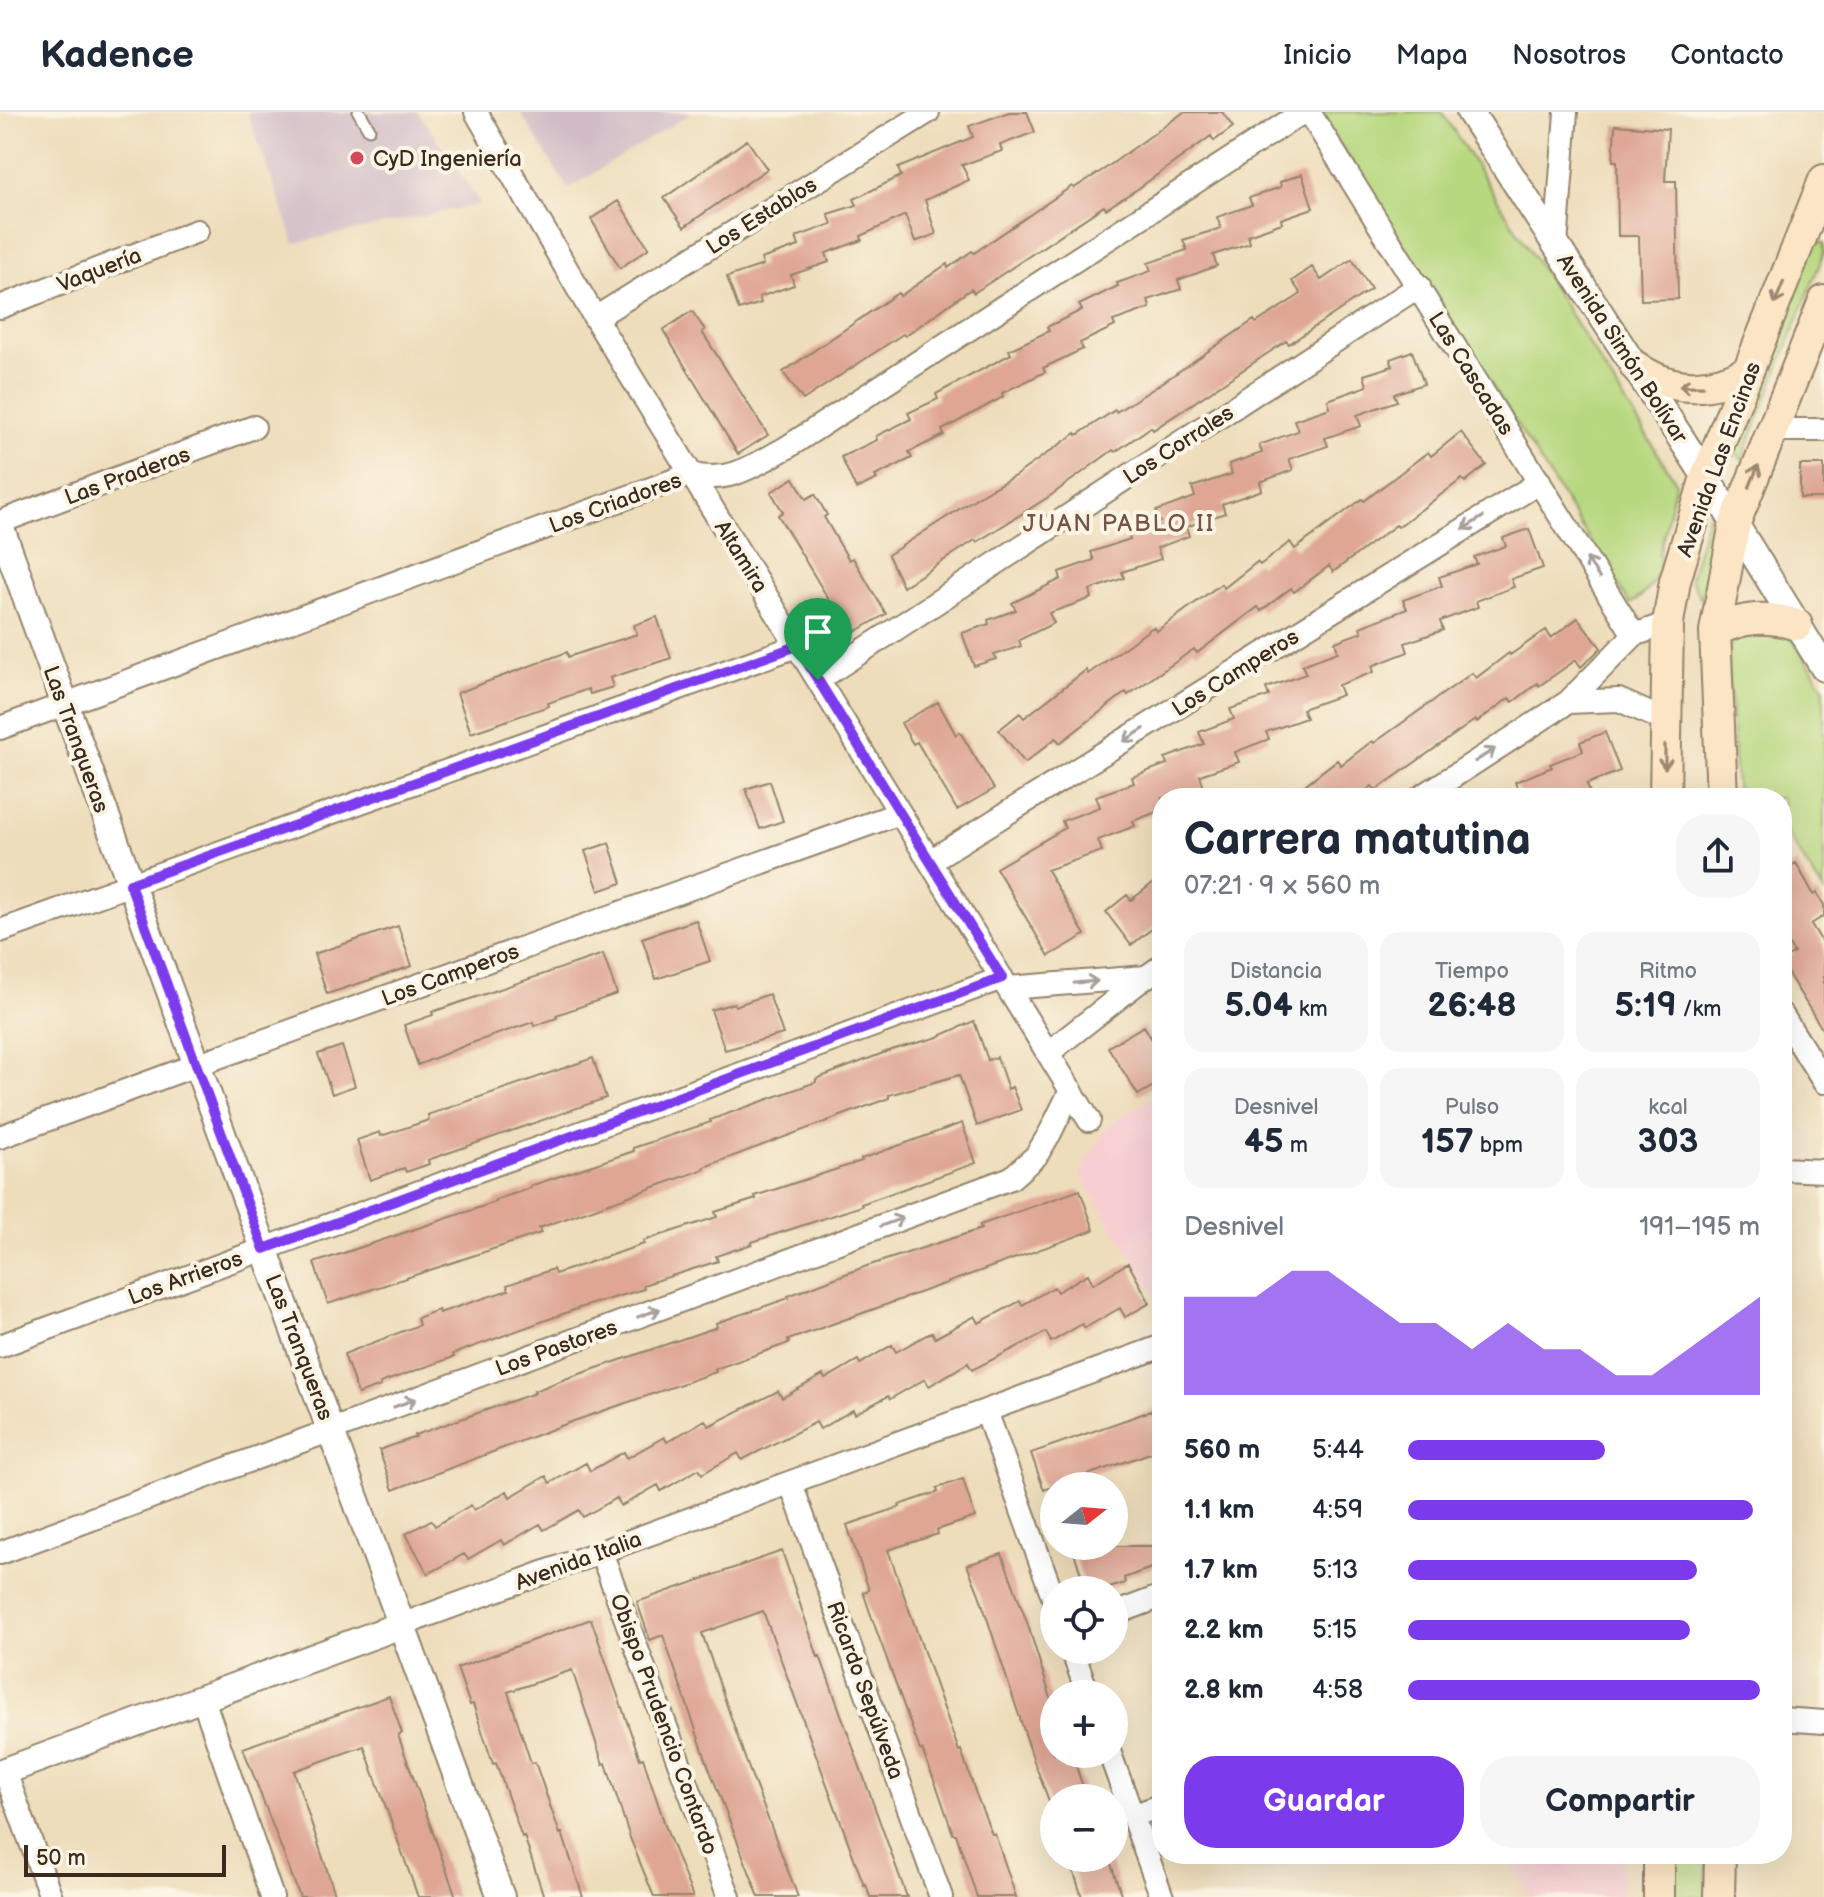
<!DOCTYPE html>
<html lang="es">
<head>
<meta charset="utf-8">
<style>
	:root { --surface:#fff; --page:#f6f6f7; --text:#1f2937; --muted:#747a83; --line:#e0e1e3; --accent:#7c3aed }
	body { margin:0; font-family:"Balsamiq Sans",sans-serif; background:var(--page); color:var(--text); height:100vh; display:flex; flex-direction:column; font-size:30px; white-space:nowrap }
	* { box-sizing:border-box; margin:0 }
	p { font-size:26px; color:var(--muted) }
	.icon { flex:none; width:44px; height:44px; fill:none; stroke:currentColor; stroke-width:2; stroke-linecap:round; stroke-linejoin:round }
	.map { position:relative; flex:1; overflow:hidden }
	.side { position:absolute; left:1152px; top:676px; width:640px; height:1076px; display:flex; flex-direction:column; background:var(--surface); border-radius:32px; box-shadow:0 8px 32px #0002 }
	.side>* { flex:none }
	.needle { width:52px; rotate:73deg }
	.buttons { position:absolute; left:1040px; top:1360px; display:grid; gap:16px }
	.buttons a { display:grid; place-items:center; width:88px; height:88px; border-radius:50%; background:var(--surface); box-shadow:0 8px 32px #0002; font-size:40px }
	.scale { position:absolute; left:24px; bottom:20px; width:202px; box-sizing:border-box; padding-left:8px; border:4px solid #3b2a1e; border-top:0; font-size:22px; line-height:28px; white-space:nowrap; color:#3b2a1e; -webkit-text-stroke:6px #fcf5e5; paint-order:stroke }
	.pin { position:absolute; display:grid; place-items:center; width:68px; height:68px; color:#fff; margin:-82px -34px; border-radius:50% 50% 50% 0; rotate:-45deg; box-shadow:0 0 8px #0007 }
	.pin .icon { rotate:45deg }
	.round { display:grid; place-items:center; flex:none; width:84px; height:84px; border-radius:32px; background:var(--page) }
	.head { display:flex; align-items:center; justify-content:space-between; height:136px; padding:0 32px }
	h1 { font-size:44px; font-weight:800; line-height:60px }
	.figures { display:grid; grid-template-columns:repeat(3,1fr); gap:12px; height:136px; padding:8px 32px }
	.figures div { display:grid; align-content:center; border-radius:20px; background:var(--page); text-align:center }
	.figures b { font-size:34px; font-weight:800 }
	.figures small { font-size:22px; font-weight:400 }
	.figures p { font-size:22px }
	.chart { height:224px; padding:16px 32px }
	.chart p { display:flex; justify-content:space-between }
	.chart svg { width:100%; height:144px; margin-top:8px; fill:var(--accent); opacity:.7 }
	.cta { display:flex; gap:16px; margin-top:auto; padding:16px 32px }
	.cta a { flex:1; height:92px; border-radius:32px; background:var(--accent); color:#fff; font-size:32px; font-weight:800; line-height:92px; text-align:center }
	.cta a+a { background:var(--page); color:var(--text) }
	ul { padding:0 32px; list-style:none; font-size:26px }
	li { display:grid; grid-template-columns:128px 96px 1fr; align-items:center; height:60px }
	li i { height:20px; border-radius:10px; background:var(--accent) }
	header { display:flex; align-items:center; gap:48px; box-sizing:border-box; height:112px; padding:0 40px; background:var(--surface); border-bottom:2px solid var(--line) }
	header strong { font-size:38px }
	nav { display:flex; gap:44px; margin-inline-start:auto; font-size:28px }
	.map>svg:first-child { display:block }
	.built { fill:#f7cfd3 }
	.industrial { fill:#d2bdc7 }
	.green { fill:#b8d880; stroke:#7a814f; stroke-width:2 }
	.building { fill:#dfa694 }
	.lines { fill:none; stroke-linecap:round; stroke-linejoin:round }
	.service-casing { stroke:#94846c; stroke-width:15 }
	.minor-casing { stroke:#94846c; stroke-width:26 }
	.tertiary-casing { stroke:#94846c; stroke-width:30 }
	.secondary-casing { stroke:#94846c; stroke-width:34 }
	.service { stroke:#fff; stroke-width:11 }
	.minor { stroke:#fff; stroke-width:22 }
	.tertiary { stroke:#fff; stroke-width:26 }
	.secondary { stroke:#fce5c4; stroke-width:30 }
	.oneway { stroke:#9c8871 }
	.oneway2 { stroke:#a79f9a }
	.route-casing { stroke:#fff; stroke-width:16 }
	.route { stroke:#7c3aed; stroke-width:10 }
	.poi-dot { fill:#d1495b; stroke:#fcf5e5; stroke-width:3 }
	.labels { text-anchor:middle; stroke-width:8; stroke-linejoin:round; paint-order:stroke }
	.poi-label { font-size:22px; fill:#3b2a1e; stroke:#fcf5e5; text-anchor:start }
	.street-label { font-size:22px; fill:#3b2a1e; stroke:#fcf5e5 }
	.neighbourhood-label { font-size:24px; letter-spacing:2px; fill:#745547; stroke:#fcf5e5 }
</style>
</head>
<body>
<header>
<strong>Kadence</strong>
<nav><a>Inicio</a><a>Mapa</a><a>Nosotros</a><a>Contacto</a></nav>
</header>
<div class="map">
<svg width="1824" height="1785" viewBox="0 0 1824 1785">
	<rect width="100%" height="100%" fill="#fcf5e5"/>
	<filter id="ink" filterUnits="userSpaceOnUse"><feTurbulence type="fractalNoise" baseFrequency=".0125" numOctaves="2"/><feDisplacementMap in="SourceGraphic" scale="16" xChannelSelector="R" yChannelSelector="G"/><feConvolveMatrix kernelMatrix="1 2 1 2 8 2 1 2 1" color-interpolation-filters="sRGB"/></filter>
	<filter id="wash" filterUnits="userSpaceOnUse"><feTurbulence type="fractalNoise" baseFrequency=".006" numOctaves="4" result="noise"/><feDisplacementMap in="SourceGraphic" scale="32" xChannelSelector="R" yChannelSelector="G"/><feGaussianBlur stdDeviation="1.8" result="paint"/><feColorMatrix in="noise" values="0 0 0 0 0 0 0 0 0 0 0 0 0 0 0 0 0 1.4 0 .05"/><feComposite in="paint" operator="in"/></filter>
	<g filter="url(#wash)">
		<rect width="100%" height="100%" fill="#edb"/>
		<!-- built -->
		<path class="built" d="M1162,979V1194L1079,1061L1108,1014Z
			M1504,1742H1622V1785H1531Z"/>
		<!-- industrial -->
		<path class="industrial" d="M247,0H418L481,92L295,131Z
			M520,0H693L568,77Z"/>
		<!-- green -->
		<path class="green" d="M1320,0H1442L1676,370L1659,443C1666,461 1644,485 1630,492Z
			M1813,128L1824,131V141L1742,348L1732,335Z
			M1708,403L1718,416L1701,487L1690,467Z
			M1745,518L1792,526L1824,576V780L1782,714V686H1737L1728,548L1731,532Z
			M1670,1742H1707L1706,1785H1670Z"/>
		<g id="blocks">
			<!-- building -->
			<path class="building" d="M1009,0H1027L1035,20L1000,33L1002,39L962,53L969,68L925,88L936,122L915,130L905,103L861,124L862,128L826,141L829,150L791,163L794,173L759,185L761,191L739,198L727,165L763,153L761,147L799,134L796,125L832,112L828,102L857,93L854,87L901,64L898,56L973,25L969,14Z
				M1184,0H1222L1233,15L1214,29L1211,24L1139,76L1106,97L1104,94L974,181L971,177L905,224L903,222L803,288L783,260L898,181L900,184L947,152L948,156L972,139L974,141L1072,74L1074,76L1106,56Z
				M1615,13L1668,17L1665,69H1676L1678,187L1641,188L1639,124H1618L1617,49H1613Z
				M747,28L767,57L684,115L664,86Z
				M1302,62L1313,96L1281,107L1282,111L1248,123L1250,131L1213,143L1217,154L1178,168L1181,177L1148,188L1150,196L1113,209L1115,214L1080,231L1083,237L1043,256L1045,260L1002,281L1003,285L942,318L944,323L909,340L912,346L875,364L877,367L856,377L841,345L877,328L876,324L911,307L908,301L938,287L936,282L1011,242L1009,238L1049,219L1047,215L1082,198L1079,193L1118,174L1117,171L1151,159L1148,151L1187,138L1183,128L1221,116L1217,105L1252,93L1249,86L1281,75L1280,70Z
				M618,89L649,136L620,156L591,107Z
				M1352,147L1371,177L1289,232L1286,229L1153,318L1151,315L1115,340L1113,338L1050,384L977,430L975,428L903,475L888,443L987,379L1015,364L1076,321L1077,323L1115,298L1116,300L1153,277L1254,208L1256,211L1301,182L1292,169L1312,155L1321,168Z
				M692,199L705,218L702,220L768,323L738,342L663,218Z
				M1412,239L1424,272L1394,282L1397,289L1357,303L1361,314L1325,326L1328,334L1289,347L1293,358L1260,370L1262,378L1222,392L1225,401L1186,415L1189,424L1157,436L1161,447L1122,460L1124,466L1090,478L1092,486L1049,501L1054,511L1019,528L1021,534L994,543L996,547L974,554L962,521L989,512L988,508L1016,498L1012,491L1061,467L1059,460L1094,448L1091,440L1130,427L1128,421L1160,410L1156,399L1195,385L1192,375L1232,362L1229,352L1262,341L1259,333L1298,319L1294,308L1330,296L1328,288L1367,274L1364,263L1393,254L1390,247Z
				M1461,320L1486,353L1465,370L1462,367L1398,415L1396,413L1333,460L1329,454L1294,480L1291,476L1261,499L1258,495L1197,541L1194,537L1128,583L1126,580L1060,631L1056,626L1025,651L999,618L1020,601L1024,606L1086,558L1088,562L1153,515L1157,519L1221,472L1224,476L1257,450L1260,453L1290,430L1295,437L1362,387L1364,389L1428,340L1431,344Z
				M1800,353H1824V386H1800Z
				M794,366L806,387L815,382L827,403L824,405L849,448L853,446L886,502L850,523L778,403L783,400L771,380Z
				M1529,417L1543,456L1511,467L1514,475L1476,489L1478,495L1440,509L1443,518L1405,531L1408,540L1372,554L1374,560L1338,573L1342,583L1302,597L1306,606L1266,620L1269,627L1235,640L1239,650L1200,663L1204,676L1176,686H1162V698L1133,709L1135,714L1098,728L1102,739L1047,758L1085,823L1049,844L996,756L1065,716L1062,709L1100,695L1096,684L1134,671L1132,665L1167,652L1165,646L1204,632L1199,620L1234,607L1230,597L1269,584L1266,576L1306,562L1302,553L1338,540L1335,530L1362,520L1360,515L1407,497L1403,488L1442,474L1439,465L1477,452L1474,445L1506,434L1503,426Z
				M657,505L671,546L610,566L613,575L590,582L588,577L548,591L549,594L471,621L457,581L567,540L568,545L637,522L634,513Z
				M1578,506L1601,536L1581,555L1576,548L1539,574L1538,571L1513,590L1509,586L1477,610L1475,608L1376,678L1372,674L1357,686H1288L1337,648L1341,653L1372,629L1374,631L1472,561L1476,566L1509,541L1510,543L1546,518L1551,526Z
				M938,590L956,623L960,620L994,677L957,698L917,630L913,632L901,611Z
				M1605,620L1620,659L1587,672L1590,681L1578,686H1521L1515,670L1552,655L1550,652L1583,639L1580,630Z
				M770,669L783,709L760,717L746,677Z
				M609,731L622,771L599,779L585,739Z
				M1796,751L1814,783L1817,781L1824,793V804L1811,812L1824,833V920L1782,852V849L1794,841L1782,822V759Z
				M1162,764V809L1131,833L1106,800L1127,783L1131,788Z
				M696,808L710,849L656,867L642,826Z
				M398,814L412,854L327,882L314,842Z
				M603,842L617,882L556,903L557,906L534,914L533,910L469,932L418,953L404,913L433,903L432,900Z
				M769,882L783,922L725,938L711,898L734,891L735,894Z
				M974,909L988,948L997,945L1008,977L1012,975L1021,998L977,1014L959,963L889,983V986L704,1055L705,1057L539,1116L541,1121L328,1192L314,1151L496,1090L495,1088L531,1076L530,1074L634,1039L633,1036L711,1010L710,1008L816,970V967L891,938L935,926Z
				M1144,914L1162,944V969L1138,983L1108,935Z
				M342,934L355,974L332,982L318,942Z
				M593,946L606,986L428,1048L429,1052L406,1060L404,1056L370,1068L357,1028L380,1020L381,1024L429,1008L428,1003Z
				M962,1011L976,1051L861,1092L862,1094L752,1130V1132L716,1144L718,1149L643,1173L644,1177L582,1195L453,1242L454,1245L380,1271L381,1274L358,1282L344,1242L419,1213L417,1206L438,1198L439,1201L509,1178L507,1173L553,1157L555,1162L644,1132L643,1129L717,1105L715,1100L756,1087L755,1084L862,1049L861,1047Z
				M1080,1078L1094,1118L824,1215L788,1228L789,1231L715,1257L716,1260L571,1310L393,1378L379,1338L416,1325L415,1323L535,1281L534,1279L568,1266L717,1215L716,1211L789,1186L788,1184L864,1155L981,1117L980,1113Z
				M1128,1151L1150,1191L1125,1205L1120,1196L1085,1216L1082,1212L1051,1230L1046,1220L972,1258L968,1251L929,1274L925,1267L890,1287L888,1284L855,1302L853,1298L820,1317L816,1310L742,1348L738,1341L702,1362L699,1357L661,1379L658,1373L621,1394L617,1386L583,1405L579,1398L544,1418L540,1412L504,1433L501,1428L468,1447L464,1442L428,1462L406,1422L431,1408L435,1414L471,1393L474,1398L507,1379L510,1385L546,1364L550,1371L586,1351L590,1359L624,1340L627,1346L664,1325L667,1330L705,1308L709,1314L778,1279L782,1286L823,1263L825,1267L858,1248L860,1252L892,1233L896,1240L932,1220L935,1226L975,1204L979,1211L1020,1189L1022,1193L1054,1175L1057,1180L1088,1162L1093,1172Z
				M1162,1295V1337L1044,1378L1031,1341Z
				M963,1367L975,1405L937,1418L938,1422L888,1438L959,1639L961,1638L976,1682L992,1722H995L1016,1785H977L956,1722H953L938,1678L922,1638H920L873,1509L863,1480L869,1478L847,1413L900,1395L899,1393L938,1380L937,1376Z
				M1072,1434H1162V1452L1124,1466L1125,1471L1103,1478H1086Z
				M782,1439L818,1545L820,1544L907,1785H870L866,1772L864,1773L763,1499L702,1521L746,1649L798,1785H759L709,1656L663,1523L650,1528L637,1490Z
				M1002,1442L1028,1513L1054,1596V1642H1072L1084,1678L1054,1686V1693L1051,1694L1035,1652L979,1482L967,1453Z
				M591,1507L640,1647L643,1646L668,1722L693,1785H654L630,1726L606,1651L603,1652L572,1558L508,1580L531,1651L535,1650L560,1722L562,1721L583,1785H544L524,1724L522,1725L496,1651L493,1652L473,1592L470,1593L457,1556Z
				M389,1584L402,1621L398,1623L456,1785H418L364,1634L294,1659L336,1785H300L243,1636Z
				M1069,1746H1109L1122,1785H1082Z"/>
		</g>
	</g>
	<g filter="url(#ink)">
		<use href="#blocks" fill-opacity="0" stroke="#94846c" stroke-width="2"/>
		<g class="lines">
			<!-- service casing -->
			<g class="service-casing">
				<path id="service" d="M359,0L369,17"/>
			</g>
			<!-- minor casing -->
			<g class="minor-casing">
				<path id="minor" d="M476,0L595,206L1089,1008
					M1309,0L1634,523
					M1556,134L1566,0
					M0,195L197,119
					M595,206L928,0
					M1772,318H1824
					M0,410L254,315
					M818,568L1419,174
					M1568,590L1619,588L1666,609
					M0,616L691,362C728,373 754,353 786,336L1303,0
					M1420,686L1568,590L1634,523L1668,511
					M930,749L1540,370
					M0,819L797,534
					M1008,876L1146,865L1162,854
					M1782,903L1824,970
					M1048,941L1145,865
					M0,1025L196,953L900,701
					M1782,1057L1824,1059
					M0,1234L1002,866
					M986,1299L1054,1487
					M791,1372L941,1785
					M601,1440L729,1785
					M0,1441L1011,1066L1036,1044L1050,1021L1071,978
					M1114,1502L1162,1484
					M401,1513L1157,1236
					M1072,1538L1088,1582
					M203,1587L272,1785
					M1782,1607L1824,1610
					M1110,1642L1162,1785
					M5,1660L51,1785
					M1133,1704L1162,1693"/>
			</g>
			<!-- tertiary casing -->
			<g class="tertiary-casing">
				<path id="tertiary" d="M1470,0L1706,365L1824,556
					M0,414L501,1785
					M0,1661L401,1513"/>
			</g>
			<!-- secondary casing -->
			<g class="secondary-casing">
				<path id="secondary" d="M1635,254C1670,280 1710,280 1748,259
					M1715,519C1743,505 1767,503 1797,513
					M1665,686L1668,511L1675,469L1706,365L1824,68
					M1722,686L1715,519L1735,411L1824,189
					M1659,1785V1742
					M1719,1785L1720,1742"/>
			</g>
			<!-- service -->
			<use href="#service" class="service"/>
			<!-- minor -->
			<use href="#minor" class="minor"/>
			<!-- tertiary -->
			<use href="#tertiary" class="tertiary"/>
			<!-- secondary -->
			<use href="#secondary" class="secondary"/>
		</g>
		<!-- one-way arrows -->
		<defs><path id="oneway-shaft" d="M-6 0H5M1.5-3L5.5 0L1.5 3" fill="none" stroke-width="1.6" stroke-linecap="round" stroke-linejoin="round" transform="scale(2)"/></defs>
		<g class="oneway">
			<use href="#oneway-shaft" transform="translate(1779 181) rotate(112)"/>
			<use href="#oneway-shaft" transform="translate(1691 274) rotate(-179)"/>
			<use href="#oneway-shaft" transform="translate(1754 364) rotate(-68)"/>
			<use href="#oneway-shaft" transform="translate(1665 645) rotate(90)"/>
		</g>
		<g class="oneway2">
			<use href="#oneway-shaft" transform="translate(1473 411) rotate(148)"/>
			<use href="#oneway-shaft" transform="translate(1593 456) rotate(-122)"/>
			<use href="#oneway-shaft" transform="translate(1134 623) rotate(148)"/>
			<use href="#oneway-shaft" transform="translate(1485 643) rotate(-33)"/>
			<use href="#oneway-shaft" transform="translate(1086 870) rotate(-5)"/>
			<use href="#oneway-shaft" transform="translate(892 1110) rotate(-20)"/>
			<use href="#oneway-shaft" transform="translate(649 1201) rotate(-20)"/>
			<use href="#oneway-shaft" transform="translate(405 1291) rotate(-20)"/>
		</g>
	</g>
	<g class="lines" filter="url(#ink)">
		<!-- route casing -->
		<g class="route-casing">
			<path id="route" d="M797,534L1002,866L264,1137L130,772Z"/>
		</g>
		<!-- route -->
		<use href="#route" class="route"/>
	</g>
	<!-- markers -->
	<circle class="poi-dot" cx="357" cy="46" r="8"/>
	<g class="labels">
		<!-- poi labels -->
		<g class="poi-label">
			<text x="373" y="54">CyD Ingeniería</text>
		</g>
		<!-- street labels -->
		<g class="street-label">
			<text transform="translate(761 103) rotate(-32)" y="8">Los Establos</text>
			<text transform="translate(99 157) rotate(-21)" y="8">Vaquería</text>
			<text transform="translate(1623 236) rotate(57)" y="8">Avenida Simón Bolívar</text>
			<text transform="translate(1472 261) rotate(58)" y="8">Las Cascadas</text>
			<text transform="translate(1178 332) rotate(-33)" y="8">Los Corrales</text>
			<text transform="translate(1718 347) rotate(-70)" y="8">Avenida Las Encinas</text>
			<text transform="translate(127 363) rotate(-20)" y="8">Las Praderas</text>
			<text transform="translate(615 390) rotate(-20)" y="8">Los Criadores</text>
			<text transform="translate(742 444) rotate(58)" y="8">Altamira</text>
			<text transform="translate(1235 560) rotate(-32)" y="8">Los Camperos</text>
			<text transform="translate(77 627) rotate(70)" y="8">Las Tranqueras</text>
			<text transform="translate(450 862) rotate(-20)" y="8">Los Camperos</text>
			<text transform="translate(185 1165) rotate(-20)" y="8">Los Arrieros</text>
			<text transform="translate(300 1235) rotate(69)" y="8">Las Tranqueras</text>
			<text transform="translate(556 1235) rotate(-20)" y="8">Los Pastores</text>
			<text transform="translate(578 1448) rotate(-20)" y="8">Avenida Italia</text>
			<text transform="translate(866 1578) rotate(70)" y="8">Ricardo Sepúlveda</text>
			<text transform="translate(665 1612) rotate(70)" y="8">Obispo Prudencio Contardo</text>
		</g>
		<!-- neighbourhood labels -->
		<g class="neighbourhood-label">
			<text x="1119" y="419">JUAN PABLO II</text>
		</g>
	</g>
</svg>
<div class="buttons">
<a><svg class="needle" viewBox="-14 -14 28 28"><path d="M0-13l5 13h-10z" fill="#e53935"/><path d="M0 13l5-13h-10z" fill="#747a83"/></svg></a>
<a><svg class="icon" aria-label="locate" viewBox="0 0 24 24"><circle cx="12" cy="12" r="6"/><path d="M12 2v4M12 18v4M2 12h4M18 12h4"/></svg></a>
<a>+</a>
<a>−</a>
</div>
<div class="scale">50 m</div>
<div class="pin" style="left:818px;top:568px;background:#1e9e55"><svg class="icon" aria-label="arrive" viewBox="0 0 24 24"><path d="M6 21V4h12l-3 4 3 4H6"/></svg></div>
<section class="side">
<div class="head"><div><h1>Carrera matutina</h1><p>07:21 · 9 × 560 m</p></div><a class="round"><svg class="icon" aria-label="share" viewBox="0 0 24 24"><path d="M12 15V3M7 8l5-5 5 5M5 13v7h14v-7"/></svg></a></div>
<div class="figures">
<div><p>Distancia</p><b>5.04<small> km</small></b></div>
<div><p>Tiempo</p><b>26:48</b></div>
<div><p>Ritmo</p><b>5:19<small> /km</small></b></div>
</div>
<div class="figures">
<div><p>Desnivel</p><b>45<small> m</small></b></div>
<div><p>Pulso</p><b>157<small> bpm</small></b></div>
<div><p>kcal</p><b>303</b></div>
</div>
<div class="chart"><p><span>Desnivel</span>191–195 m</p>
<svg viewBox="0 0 160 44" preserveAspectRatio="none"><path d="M0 44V14L10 14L20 14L30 6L40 6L50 14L60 22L70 22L80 30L90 22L100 30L110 30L120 38L130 38L140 30L150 22L160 14V44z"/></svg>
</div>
<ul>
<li><b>560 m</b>5:44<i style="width:56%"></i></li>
<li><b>1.1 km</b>4:59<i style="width:98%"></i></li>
<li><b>1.7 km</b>5:13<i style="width:82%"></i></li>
<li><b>2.2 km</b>5:15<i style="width:80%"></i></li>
<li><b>2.8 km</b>4:58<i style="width:100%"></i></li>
</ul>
<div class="cta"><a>Guardar</a><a>Compartir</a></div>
</section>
</div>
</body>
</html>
